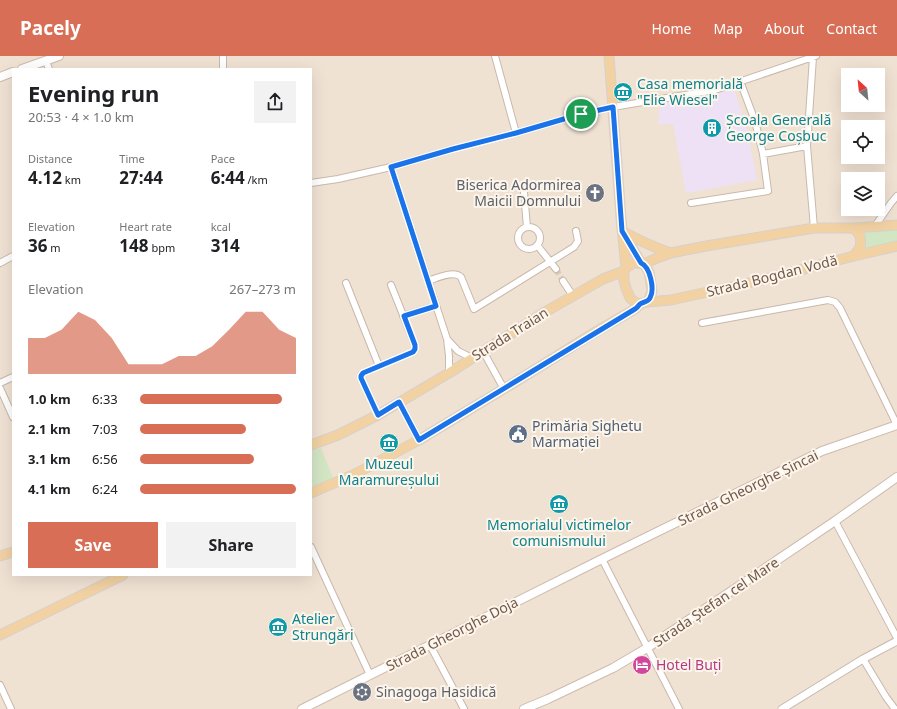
<!DOCTYPE html>
<html lang="en">
<head>
<meta charset="utf-8">
<style>
	:root { --surface:#fff; --page:#f2f2f2; --text:#202124; --muted:#757577; --accent:#d86e55 }
	body { margin:0; font-family:"Noto Sans",sans-serif; background:var(--page); color:var(--text); height:100vh; display:flex; flex-direction:column; font-size:15px; white-space:nowrap }
	* { box-sizing:border-box; margin:0 }
	p { font-size:13px; color:var(--muted) }
	.icon { flex:none; width:22px; height:22px; fill:none; stroke:currentColor; stroke-width:2; stroke-linecap:round; stroke-linejoin:round }
	.map { position:relative; flex:1; overflow:hidden }
	.details { position:absolute; left:12px; top:12px; width:300px; height:508px; display:flex; flex-direction:column; background:var(--surface); border-radius:0px; box-shadow:0 4px 16px #0002 }
	.details>* { flex:none }
	.needle { width:26px; rotate:333deg }
	.fabs { position:absolute; left:841px; top:12px; display:grid; gap:8px }
	.fabs a { display:grid; place-items:center; width:44px; height:44px; border-radius:0px; background:var(--surface); box-shadow:0 4px 16px #0002; font-size:20px }
	.pin { position:absolute; display:grid; place-items:center; width:34px; height:34px; color:#fff; margin:-17px; border:2px solid #fff; border-radius:50%; box-shadow:0 1px 4px #0007 }
	.round { display:grid; place-items:center; flex:none; width:42px; height:42px; border-radius:0px; background:var(--page) }
	.summary { display:flex; align-items:center; justify-content:space-between; height:68px; padding:0 16px }
	h1 { font-size:22px; font-weight:700; line-height:30px }
	.metrics { display:grid; grid-template-columns:repeat(3,1fr); gap:6px; height:68px; padding:4px 16px }
	.metrics div { display:grid; align-content:center }
	.metrics b { font-size:17px; font-weight:700 }
	.metrics small { font-size:11px; font-weight:400 }
	.metrics p { font-size:11px }
	.chart { height:112px; padding:8px 16px }
	.chart p { display:flex; justify-content:space-between }
	.chart svg { width:100%; height:72px; margin-top:4px; fill:var(--accent); opacity:.7 }
	.cta { display:flex; gap:8px; margin-top:auto; padding:8px 16px }
	.cta a { flex:1; height:46px; border-radius:0px; background:var(--accent); color:#fff; font-size:16px; font-weight:700; line-height:46px; text-align:center }
	.cta a+a { background:var(--page); color:var(--text) }
	ul { padding:0 16px; list-style:none; font-size:13px }
	li { display:grid; grid-template-columns:64px 48px 1fr; align-items:center; height:30px }
	li i { height:10px; border-radius:5px; background:var(--accent) }
	header { display:flex; align-items:center; gap:24px; box-sizing:border-box; height:56px; padding:0 20px; background:var(--accent); color:#fff }
	header strong { font-size:19px }
	nav { display:flex; gap:22px; margin-inline-start:auto; font-size:14px }
	.map>svg:first-child { display:block }
	.residential { fill:#f0e2d3; fill-rule:evenodd }
	.education { fill:#eee1f6 }
	.green { fill:#d3e6c4 }
	.lines { fill:none; stroke-linecap:round; stroke-linejoin:round }
	.minor-tunnel { stroke:#d7cbbe; stroke-width:6; stroke-dasharray:6 3; stroke-linecap:butt }
	.minor-casing { stroke:#c9b8ac; stroke-width:8 }
	.tertiary-casing { stroke:#c9b8ac; stroke-width:9 }
	.secondary-casing { stroke:#cebaac; stroke-width:10 }
	.primary-casing { stroke:#d7d0cd; stroke-width:11 }
	.minor { stroke:#fff; stroke-width:6 }
	.tertiary { stroke:#fff; stroke-width:7 }
	.secondary { stroke:#fff; stroke-width:8 }
	.primary { stroke:#f2d2a3; stroke-width:9 }
	.route-casing { stroke:#fff; stroke-width:8 }
	.route { stroke:#1a73e8; stroke-width:5 }
	.labels { text-anchor:middle; stroke-width:4; stroke-linejoin:round; paint-order:stroke }
	.culture-label { font-size:14px; fill:#0d838f; stroke:#fdf5ea; text-anchor:start }
	.worship-label { font-size:14px; fill:#5b616d; stroke:#fdf5ea; text-anchor:end }
	.street-label { font-size:14px; fill:#6f584c; stroke:#fdf5ea }
	.service-label { font-size:14px; fill:#4e5e75; stroke:#fdf5ea; text-anchor:start }
	.hotel-label { font-size:14px; fill:#b23c85; stroke:#fdf5ea; text-anchor:start }
</style>
</head>
<body>
<header>
<strong>Pacely</strong>
<nav><a>Home</a><a>Map</a><a>About</a><a>Contact</a></nav>
</header>
<div class="map">
<svg width="897" height="653" viewBox="0 0 897 653">
	<rect width="100%" height="100%" fill="#faf1e4"/>
	<!-- residential -->
	<path class="residential" d="M0,0H897V653H0ZM13,13H311V519H13ZM848,19H878V49H848ZM848,71H878V101H848ZM848,123H878V153H848Z"/>
	<!-- education -->
	<path class="education" d="M734,33L746,69L757,124L686,137L673,68H658L661,45L700,40Z"/>
	<!-- green -->
	<path class="green" d="M897,173V186L864,194L861,177Z
		M321,392L333,422L311,431V395Z"/>
	<g class="lines">
		<!-- minor-tunnel -->
		<path class="minor-tunnel" d="M556,213L563,225"/>
		<!-- minor casing -->
		<g class="minor-casing">
			<path id="minor" d="M495,0L516,77
				M813,1L807,90L814,172
				M46,5L49,13
				M223,13V0
				M763,98L807,90
				M391,111L447,283L449,300V317
				M311,127L338,123L391,111L453,93L516,77L581,58L613,51L715,34L816,0
				M524,136L527,171
				M691,147L768,135L763,98L755,65L740,25
				M875,170L891,147L897,140
				M518 182a11 11 0 1 1 22 0a11 11 0 1 1-22 0Z
				M537,189L556,213
				M0,207L13,200
				M428,225C437,222 454,214 461,221L474,253L574,191L578,185L576,175
				M563,225L573,240
				M346,227L379,310
				M403,260L436,250
				M702,267L828,244L835,246L840,252L897,369
				M447,283L458,295L472,302
				M483,295L504,333
				M0,327L13,321
				M0,332L13,361
				M399,346L419,384
				M378,359L361,322V320L363,317L413,296L415,293V289L391,229
				M835,465L897,582
				M311,491L370,619
				M602,503L679,653
				M430,589L464,653
				M863,603L886,641L895,653
				M0,629L11,653"/>
		</g>
		<!-- tertiary casing -->
		<g class="tertiary-casing">
			<path id="tertiary" d="M782,653L863,603L897,585"/>
		</g>
		<!-- secondary casing -->
		<g class="secondary-casing">
			<path id="secondary" d="M22,13L59,0
				M0,21L13,16
				M302,653L602,503L822,395L897,369
				M524,653L548,643L613,612L647,592L835,465L897,421"/>
		</g>
		<!-- primary casing -->
		<g class="primary-casing">
			<path id="primary" d="M609,0L621,162L626,212
				M853,172C859,176 862,183 860,191C859,194 855,197 854,200
				M622,175C638,184 653,191 671,197
				M624,178L641,207
				M644,208L647,213L649,216L652,235L649,244L647,246L640,248L635,246L630,242L626,232L624,225V215L626,212L633,207H637L644,208L657,202L671,197L706,190L814,172H853L897,169
				M647,246L671,244L758,225L854,200L897,190
				M311,389L338,379L378,359L449,317L545,256L573,240L603,223L624,215
				M311,437L355,418L419,384L512,328L597,275L635,253L640,248
				M0,500L13,496
				M0,579L123,519"/>
		</g>
		<!-- minor -->
		<use href="#minor" class="minor"/>
		<!-- tertiary -->
		<use href="#tertiary" class="tertiary"/>
		<!-- secondary -->
		<use href="#secondary" class="secondary"/>
		<!-- primary -->
		<use href="#primary" class="primary"/>
	</g>
	<g class="lines">
		<!-- route casing -->
		<g class="route-casing">
			<path id="route" d="M613,51L622,175L641,207C650,211 655,233 650,242C648,246 643,246 640,248C638,250 637,252 635,253C563,296 491,341 419,384L399,346L378,359L361,322V320L363,317L413,296L415,293V289L404,260L436,250L391,111L453,93L516,77L581,58Z"/>
		</g>
		<!-- route -->
		<use href="#route" class="route"/>
	</g>
	<!-- icons -->
	<defs>
		<g id="museum-disc" transform="scale(1)"><circle r="9.5" fill="#0f9aa8" stroke="#fdf5ea"/><path d="M0-6L6-3V-2H-6V-3ZM-5-1h2V3h-2ZM-1-1h2V3h-2ZM3-1h2V3H3ZM-6 4H6V6H-6Z" fill="#fff"/></g>
		<g id="building-disc" transform="scale(1)"><circle r="9.5" fill="#0f9aa8" stroke="#fdf5ea"/><path d="M-4-6H4V6H1V3H-1V6H-4ZM-2.5-4.3h1.7v1.8h-1.7ZM.8-4.3h1.7v1.8H.8ZM-2.5-1h1.7V.8h-1.7ZM.8-1h1.7V.8H.8Z" fill="#fff"/></g>
		<g id="church-disc" transform="scale(1)"><circle r="9.5" fill="#6b7280" stroke="#fdf5ea"/><path d="M-1.2-6h2.4v3.5h3.3v2.4h-3.3V6h-2.4V-.1h-3.3v-2.4h3.3Z" fill="#fff"/></g>
		<g id="civic-disc" transform="scale(1)"><circle r="9.5" fill="#5c6f8a" stroke="#fdf5ea"/><path d="M-.6-6.5H3V-4.5H.6V-3L4-1V1h2V6H-6V1h2V-1L-.6-3ZM-1.2 2.5V6h2.4V2.5Z" fill="#fff"/></g>
		<g id="hotel-disc" transform="scale(1)"><circle r="9.5" fill="#d1479c" stroke="#fdf5ea"/><path d="M-6-4.5h1.5V1H6V5H4.5V3h-9V5H-6ZM-4 0a1.8 1.8 0 1 1 3.6 0ZM.5 0V-2.5h3Q6-2.5 6 0Z" fill="#fff"/></g>
		<g id="synagogue-disc" transform="scale(1)"><circle r="9.5" fill="#6b7280" stroke="#fdf5ea"/><path d="M0-6.5L5.6 3.2H-5.6ZM0 6.5L5.6-3.2H-5.6Z" fill="#fff"/></g>
	</defs>
	<g fill-rule="evenodd">
		<use href="#museum-disc" x="623" y="36"/>
		<use href="#building-disc" x="712" y="72"/>
		<use href="#church-disc" x="595" y="137"/>
		<use href="#civic-disc" x="518" y="378"/>
		<use href="#museum-disc" x="389" y="387"/>
		<use href="#museum-disc" x="559" y="448"/>
		<use href="#museum-disc" x="278" y="571"/>
		<use href="#hotel-disc" x="642" y="609"/>
		<use href="#synagogue-disc" x="362" y="636"/>
	</g>
	<g class="labels">
		<!-- culture labels -->
		<g class="culture-label">
			<text x="637" y="33">Casa memorială<tspan x="637" dy="16">"Elie Wiesel"</tspan></text>
			<text x="726" y="69">Școala Generală<tspan x="726" dy="16">George Coșbuc</tspan></text>
			<text x="389" y="413" text-anchor="middle">Muzeul<tspan x="389" dy="16">Maramureșului</tspan></text>
			<text x="559" y="474" text-anchor="middle">Memorialul victimelor<tspan x="559" dy="16">comunismului</tspan></text>
			<text x="292" y="568">Atelier<tspan x="292" dy="16">Strungări</tspan></text>
		</g>
		<!-- worship labels -->
		<g class="worship-label">
			<text x="581" y="134">Biserica Adormirea<tspan x="581" dy="16">Maicii Domnului</tspan></text>
			<text x="376" y="641" text-anchor="start">Sinagoga Hasidică</text>
		</g>
		<!-- street labels -->
		<g class="street-label">
			<text transform="translate(772 220) rotate(-14)" y="5">Strada Bogdan Vodă</text>
			<text transform="translate(510 278) rotate(-32)" y="5">Strada Traian</text>
			<text transform="translate(748 432) rotate(-26)" y="5">Strada Gheorghe Șincai</text>
			<text transform="translate(716 546) rotate(-34)" y="5">Strada Ștefan cel Mare</text>
			<text transform="translate(452 578) rotate(-27)" y="5">Strada Gheorghe Doja</text>
		</g>
		<!-- service labels -->
		<g class="service-label">
			<text x="532" y="375">Primăria Sighetu<tspan x="532" dy="16">Marmației</tspan></text>
		</g>
		<!-- hotel labels -->
		<g class="hotel-label">
			<text x="656" y="614">Hotel Buți</text>
		</g>
	</g>
</svg>
<div class="fabs">
<a><svg class="needle" viewBox="-14 -14 28 28"><path d="M0-13l5 13h-10z" fill="#e53935"/><path d="M0 13l5-13h-10z" fill="#757577"/></svg></a>
<a><svg class="icon" aria-label="locate" viewBox="0 0 24 24"><circle cx="12" cy="12" r="6"/><path d="M12 2v4M12 18v4M2 12h4M18 12h4"/></svg></a>
<a><svg class="icon" aria-label="layers" viewBox="0 0 24 24"><path d="M12 4l9 5-9 5-9-5zM3 14l9 5 9-5"/></svg></a>
</div>
<div class="pin" style="left:581px;top:58px;background:#1e9e55"><svg class="icon" aria-label="arrive" viewBox="0 0 24 24"><path d="M6 21V4h12l-3 4 3 4H6"/></svg></div>
<section class="details">
<div class="summary"><div><h1>Evening run</h1><p>20:53 · 4 × 1.0 km</p></div><a class="round"><svg class="icon" aria-label="share" viewBox="0 0 24 24"><path d="M12 15V3M7 8l5-5 5 5M5 13v7h14v-7"/></svg></a></div>
<div class="metrics">
<div><p>Distance</p><b>4.12<small> km</small></b></div>
<div><p>Time</p><b>27:44</b></div>
<div><p>Pace</p><b>6:44<small> /km</small></b></div>
</div>
<div class="metrics">
<div><p>Elevation</p><b>36<small> m</small></b></div>
<div><p>Heart rate</p><b>148<small> bpm</small></b></div>
<div><p>kcal</p><b>314</b></div>
</div>
<div class="chart"><p><span>Elevation</span>267–273 m</p>
<svg viewBox="0 0 160 44" preserveAspectRatio="none"><path d="M0 44V22L10 22L20 17L30 6L40 11L50 22L60 38L70 38L80 38L90 33L100 33L110 27L120 17L130 6L140 6L150 17L160 22V44z"/></svg>
</div>
<ul>
<li><b>1.0 km</b>6:33<i style="width:91%"></i></li>
<li><b>2.1 km</b>7:03<i style="width:68%"></i></li>
<li><b>3.1 km</b>6:56<i style="width:73%"></i></li>
<li><b>4.1 km</b>6:24<i style="width:100%"></i></li>
</ul>
<div class="cta"><a>Save</a><a>Share</a></div>
</section>
</div>
</body>
</html>
